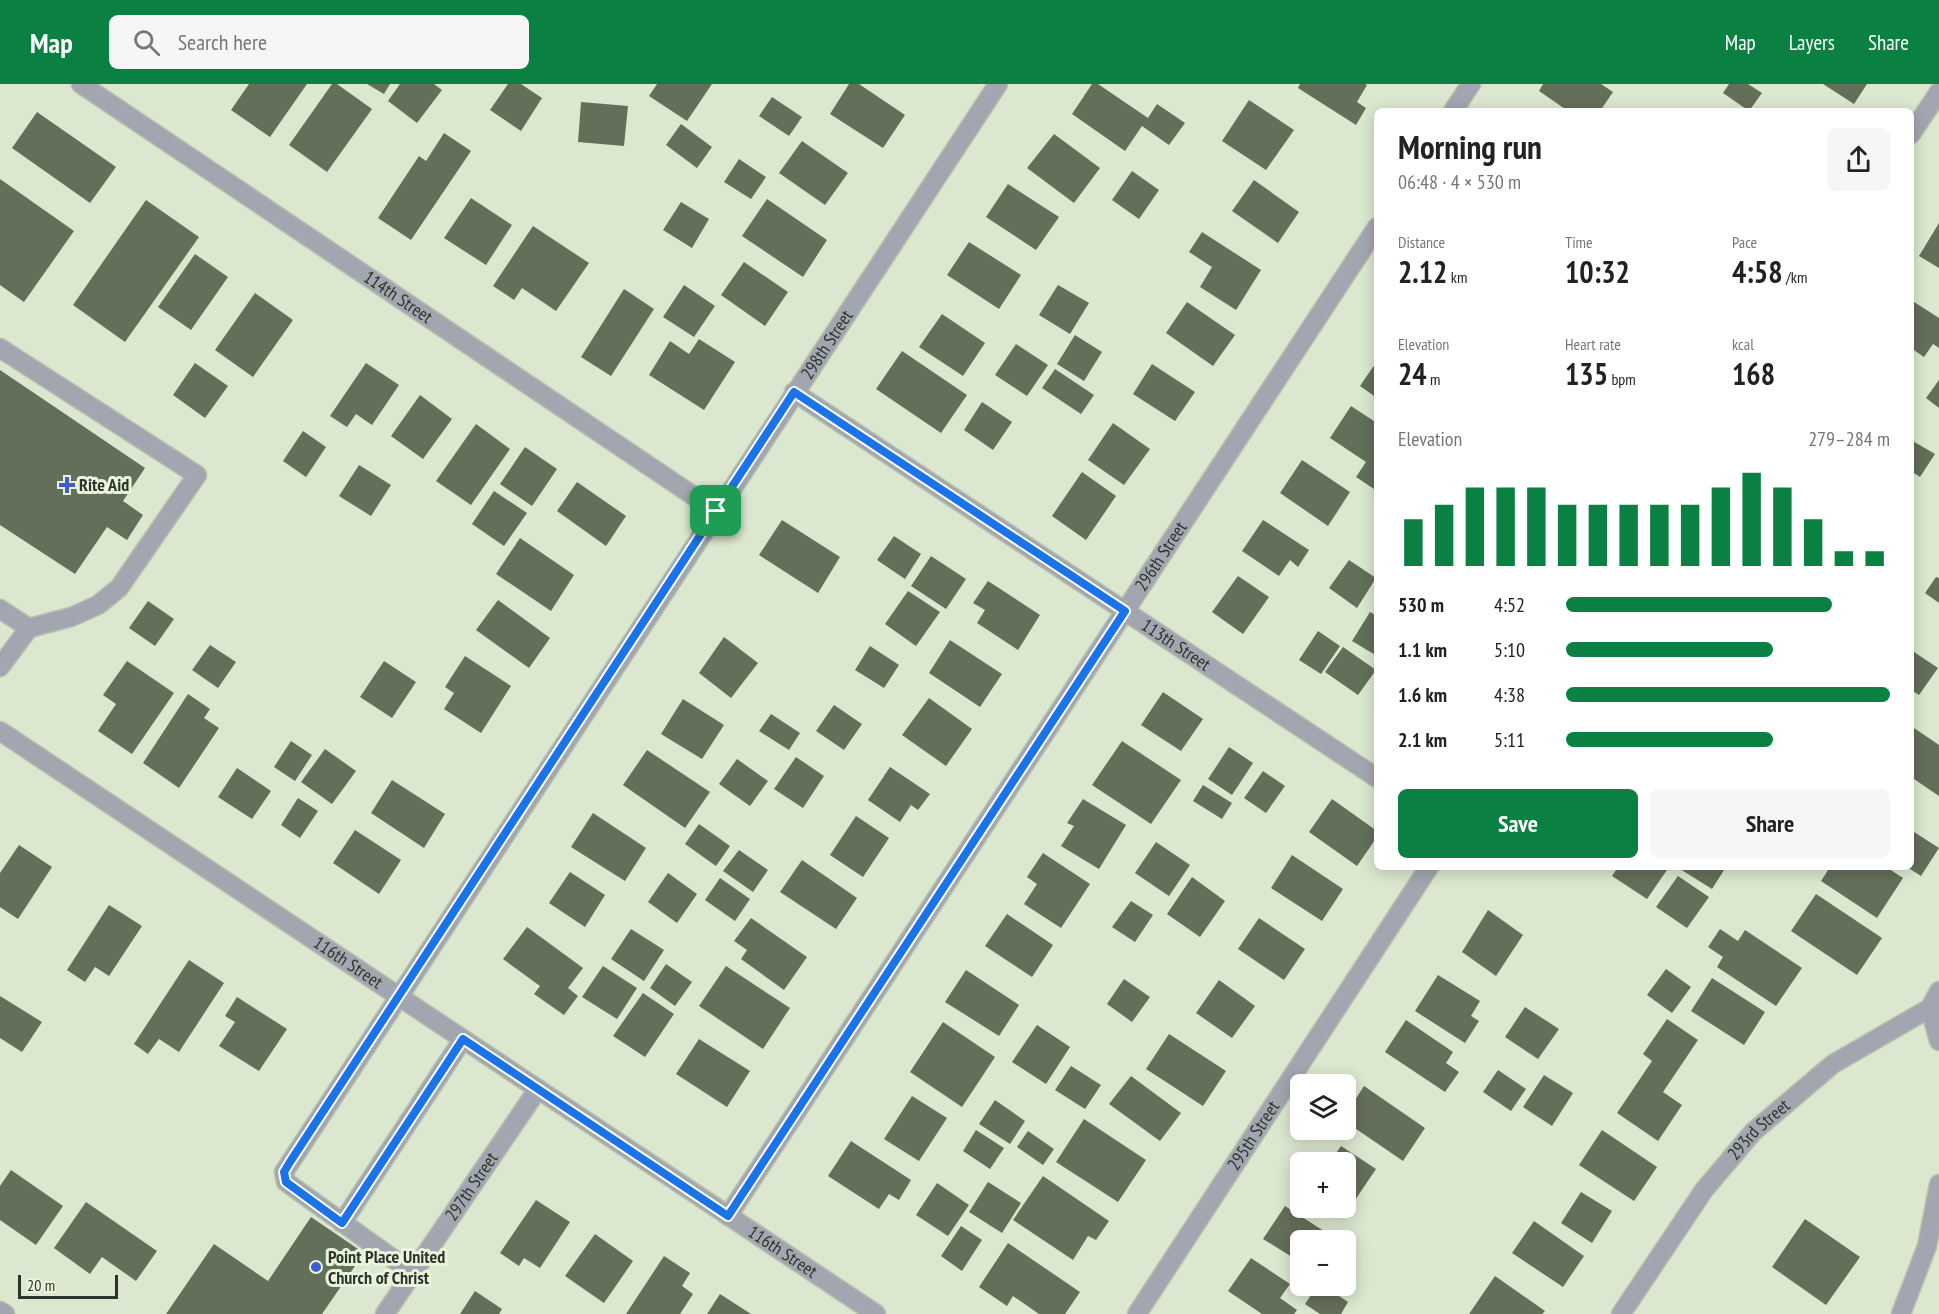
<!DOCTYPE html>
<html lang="en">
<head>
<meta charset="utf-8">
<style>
	:root { --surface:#fff; --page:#f6f6f6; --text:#222; --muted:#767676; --accent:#0b8043 }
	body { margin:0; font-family:"PT Sans Narrow",sans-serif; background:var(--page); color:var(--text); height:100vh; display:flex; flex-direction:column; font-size:22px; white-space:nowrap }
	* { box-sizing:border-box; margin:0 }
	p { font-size:20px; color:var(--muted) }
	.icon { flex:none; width:33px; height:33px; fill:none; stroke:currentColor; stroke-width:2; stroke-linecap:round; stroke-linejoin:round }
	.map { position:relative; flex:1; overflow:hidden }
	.details { position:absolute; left:1374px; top:24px; width:540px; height:762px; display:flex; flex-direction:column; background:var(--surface); border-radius:9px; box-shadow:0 3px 15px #0003 }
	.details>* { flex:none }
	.controls { position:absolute; left:1290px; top:990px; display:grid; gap:12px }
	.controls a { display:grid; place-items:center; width:66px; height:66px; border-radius:9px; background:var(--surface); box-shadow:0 3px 15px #0003; font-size:30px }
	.scale { position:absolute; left:18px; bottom:15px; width:100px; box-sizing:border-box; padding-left:6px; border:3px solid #2f332a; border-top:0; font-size:16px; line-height:21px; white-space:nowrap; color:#2f332a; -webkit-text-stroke:4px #e8f4dc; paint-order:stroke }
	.pin { position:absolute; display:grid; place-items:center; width:51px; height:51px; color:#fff; margin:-26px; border-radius:12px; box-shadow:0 3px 9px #0006 }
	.round { display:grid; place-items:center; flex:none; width:63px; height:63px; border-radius:9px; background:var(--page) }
	.overview { display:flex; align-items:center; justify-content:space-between; height:102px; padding:0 24px }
	h1 { font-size:33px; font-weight:600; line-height:45px }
	.stats { display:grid; grid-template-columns:repeat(3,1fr); gap:9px; height:102px; padding:6px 24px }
	.stats div { display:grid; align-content:center }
	.stats b { font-size:30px; font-weight:600 }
	.stats small { font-size:16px; font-weight:400 }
	.stats p { font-size:16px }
	.chart { height:168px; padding:12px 24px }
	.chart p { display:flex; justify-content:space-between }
	.chart svg { width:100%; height:108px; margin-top:6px; stroke:var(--accent); stroke-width:6 }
	.button { display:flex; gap:12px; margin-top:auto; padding:12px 24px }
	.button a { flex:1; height:69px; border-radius:9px; background:var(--accent); color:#fff; font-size:24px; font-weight:600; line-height:69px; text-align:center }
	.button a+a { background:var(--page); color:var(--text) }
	ul { padding:0 24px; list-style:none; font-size:20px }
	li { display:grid; grid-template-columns:96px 72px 1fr; align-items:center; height:45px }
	li i { height:15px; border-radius:8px; background:var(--accent) }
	header { display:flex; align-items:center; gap:36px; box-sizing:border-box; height:84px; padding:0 30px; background:var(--accent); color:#fff }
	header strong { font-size:28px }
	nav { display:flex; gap:33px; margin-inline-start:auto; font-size:21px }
	.search { width:420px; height:54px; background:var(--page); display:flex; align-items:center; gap:15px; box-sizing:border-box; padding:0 21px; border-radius:9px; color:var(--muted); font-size:22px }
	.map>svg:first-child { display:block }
	.building { fill:#646f5a }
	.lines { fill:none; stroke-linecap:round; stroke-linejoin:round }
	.minor-casing { stroke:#b9c3ae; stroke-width:21 }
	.minor { stroke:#a2a6b0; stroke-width:18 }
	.route-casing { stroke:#fff; stroke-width:12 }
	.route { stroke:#1a73e8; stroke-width:8 }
	.poi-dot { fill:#3e5fd1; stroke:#e8f4dc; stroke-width:2 }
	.labels { text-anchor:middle; stroke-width:6; stroke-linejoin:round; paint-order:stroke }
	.street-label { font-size:18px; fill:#2f332a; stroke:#e8f4dc }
	.poi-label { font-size:18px; font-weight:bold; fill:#2f332a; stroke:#e8f4dc; text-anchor:start }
</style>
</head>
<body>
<header>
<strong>Map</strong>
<div class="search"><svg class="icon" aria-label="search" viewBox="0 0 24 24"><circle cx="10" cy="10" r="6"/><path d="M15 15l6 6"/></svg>Search here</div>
<nav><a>Map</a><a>Layers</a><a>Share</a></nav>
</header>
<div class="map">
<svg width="1939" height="1230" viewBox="0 0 1939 1230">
	<rect width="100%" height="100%" fill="#dbe7cf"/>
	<!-- building -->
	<path class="building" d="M249,0H307L270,53L231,26Z
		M332,0H337L372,25L327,88L289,61Z
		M367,0H390L384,10Z
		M400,0H434L442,6L417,39L388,17Z
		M508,0H521L542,14L521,47L490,26Z
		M657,0H712L687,37L649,12Z
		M849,0H859L905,31L883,64L830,30Z
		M1092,0H1098L1148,34L1157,20L1185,39L1169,61L1142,42L1125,67L1072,30Z
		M1300,0H1365L1367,1L1357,18L1366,24L1356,41L1298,4Z
		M1543,0H1601L1613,8L1600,27H1568L1539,7Z
		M1729,0H1748L1762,9L1749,27L1723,9Z
		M1823,0H1867L1854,20Z
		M772,13L802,33L789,52L759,32Z
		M1249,16L1294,46L1266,86L1222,57Z
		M581,18L628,22L624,62L578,58Z
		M37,28L116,83L90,119L12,64Z
		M681,40L712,63L697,84L666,61Z
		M444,49L471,67L411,156L378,134L419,72L426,77Z
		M1054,50L1100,84L1074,119L1027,84Z
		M802,57L848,89L825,121L779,89Z
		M739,75L766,93L751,115L724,98Z
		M1132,87L1159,106L1139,135L1112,116Z
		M0,95L74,147L24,218L0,201Z
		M1254,96L1299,128L1278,159L1232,127Z
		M1008,100L1059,133L1036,166L986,133Z
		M471,114L512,141L486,181L444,154Z
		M767,115L827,156L803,193L742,152Z
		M146,116L199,153L125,258L73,221Z
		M681,118L709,135L692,164L663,146Z
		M1939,139V184L1919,172Z
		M533,142L589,179L556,227L522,204L514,216L493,202Z
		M1202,148L1261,186L1236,226L1200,203L1212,183L1189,168Z
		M969,158L1021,191L999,225L947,191Z
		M195,170L228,193L191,246L158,223Z
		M744,178L788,208L765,242L721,211Z
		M684,201L715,222L694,253L663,233Z
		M1058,201L1089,219L1070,250L1039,231Z
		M624,205L654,225L611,292L581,273Z
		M255,209L293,236L253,293L215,266Z
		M1911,216L1939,234V264L1933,260L1924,273L1911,264Z
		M1187,218L1235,251L1213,282L1166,249Z
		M942,230L985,259L963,292L919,263Z
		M1075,251L1102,268L1084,297L1057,280Z
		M699,255L735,278L704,326L649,291L670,257L689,270Z
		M1016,260L1048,281L1027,312L995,291Z
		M902,267L967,311L941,349L876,305Z
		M1377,277V314L1360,302Z
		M195,279L228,302L205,334L173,311Z
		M366,279L399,301L372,341L356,330L347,343L330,332Z
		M1152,280L1195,308L1175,337L1133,310Z
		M1055,285L1094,311L1081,330L1042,304Z
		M0,286L145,384L123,417L143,431L127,456L107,443L75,490L0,441Z
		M1939,296V324L1926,314Z
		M420,311L452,335L423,375L391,352Z
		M982,318L1012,338L993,366L964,346Z
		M1351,322L1377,339V407L1356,393L1366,378L1330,354Z
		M1113,339L1150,365L1124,401L1088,376Z
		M476,340L510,365L471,421L436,397Z
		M303,347L326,363L306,393L283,377Z
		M1911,356L1935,370L1920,393L1911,387Z
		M525,363L557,385L532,422L500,400Z
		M1302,376L1350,408L1328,442L1280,409Z
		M359,381L391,401L371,432L339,412Z
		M1082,388L1116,412L1086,456L1052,432Z
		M577,398L626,432L606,462L557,427Z
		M494,407L527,429L504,462L472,440Z
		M782,436L840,473L818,509L759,471Z
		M1263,436L1309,466L1298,483L1290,476L1279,492L1242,467Z
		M894,452L921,470L905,495L877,476Z
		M520,454L574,491L551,527L496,490Z
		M931,472L966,495L946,525L911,502Z
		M1349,476L1376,494L1357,524L1329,504Z
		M1238,492L1269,513L1243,550L1212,528Z
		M1936,493L1939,494V519L1925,509Z
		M988,497L1040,531L1018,566L977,539L985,526L973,519Z
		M908,507L940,528L916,562L885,540Z
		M498,516L550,554L529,584L476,546Z
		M148,517L174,535L155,562L129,544Z
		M1370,528L1377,532V572L1352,557Z
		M1318,547L1340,562L1321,590L1299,576Z
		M724,553L758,579L731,614L699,589Z
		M950,556L1002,590L980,623L929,589Z
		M210,561L236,578L218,604L192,586Z
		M870,562L899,581L884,604L855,586Z
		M1343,563L1376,586L1358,611L1325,588Z
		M1911,566L1938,584L1919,611L1911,606Z
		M465,572L511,602L481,649L444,625L454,609L445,603Z
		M127,577L174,609L132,670L98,647L116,620L103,611Z
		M384,577L416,598L392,634L360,613Z
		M1163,608L1203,635L1181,667L1141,641Z
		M188,610L210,625L204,634L219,644L179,704L143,679Z
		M929,614L972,645L946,682L902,651Z
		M683,615L724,641L702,675L661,650Z
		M834,621L862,640L844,666L816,647Z
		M771,630L800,649L789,666L759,647Z
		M1914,644L1939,661V712L1911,693V649Z
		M291,657L312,671L295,697L274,683Z
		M1122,657L1181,696L1151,740L1092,701Z
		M1229,663L1253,679L1232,711L1208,695Z
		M325,665L356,687L332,720L301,698Z
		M647,666L710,708L685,744L623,701Z
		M796,673L824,692L803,724L774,705Z
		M737,675L768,697L750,722L719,700Z
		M890,683L930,710L918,726L911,721L900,738L868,716Z
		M237,684L271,707L252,735L218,713Z
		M1263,687L1285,702L1266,729L1244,714Z
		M392,696L445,730L424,764L371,729Z
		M1203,701L1232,719L1222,735L1193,717Z
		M298,714L318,727L300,754L281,741Z
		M1083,715L1126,741L1099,785L1061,762L1074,742L1067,739Z
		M1332,715L1377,747V753L1357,782L1309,748Z
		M593,729L646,764L625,797L571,763Z
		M856,732L889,754L863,793L830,771Z
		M699,740L730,762L716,782L685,760Z
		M355,746L401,776L379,810L333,779Z
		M1911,746L1939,764L1921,792L1907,783H1911Z
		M1156,758L1190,781L1169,812L1135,789Z
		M19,761L52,783L18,835L0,823V789Z
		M739,766L768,786L753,808L723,787Z
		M1043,769L1090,800L1061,844L1024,820L1037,800L1027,793Z
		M1292,771L1343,805L1322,837L1271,804Z
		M802,776L857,814L836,845L780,808Z
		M1618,783H1669L1647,815L1612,792Z
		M1681,783H1726L1712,805L1680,785Z
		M1830,783H1886L1903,794L1877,834L1821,797Z
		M570,788L605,811L585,843L549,819Z
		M668,789L697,810L677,839L648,818Z
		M1678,792L1709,813L1687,844L1656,823Z
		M1192,793L1225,817L1200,853L1167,830Z
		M720,794L750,815L735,837L705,816Z
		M1816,810L1882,854L1857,891L1791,847Z
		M1131,817L1153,831L1135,858L1112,843Z
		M109,821L142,842L109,892L95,883L85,898L67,886Z
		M1488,826L1523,851L1496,892L1462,868Z
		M1007,830L1053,861L1032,893L985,862Z
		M751,834L807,873L784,906L741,875L747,866L734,857Z
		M1259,834L1305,865L1284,896L1238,865Z
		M527,843L583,884L568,904L578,912L564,931L534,910L540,902L503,875Z
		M631,845L664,866L644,897L611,875Z
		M1720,845L1738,857L1745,846L1802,884L1776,922L1717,883L1723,873L1708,863Z
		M189,876L224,899L179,968L159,955L148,970L134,960Z
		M666,880L692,898L675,922L650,904Z
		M603,882L637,904L617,935L582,913Z
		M726,882L790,924L763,965L699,922Z
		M1666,885L1691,903L1672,929L1647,911Z
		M966,886L1019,921L999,952L945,918Z
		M1438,891L1480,917L1471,932L1479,937L1465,959L1415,927Z
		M1712,894L1765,928L1744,961L1691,927Z
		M1124,895L1150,913L1132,938L1107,920Z
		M1219,896L1255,922L1232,954L1196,929Z
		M643,909L674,930L645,973L613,952Z
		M0,912L42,938L22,968L0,954Z
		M237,913L287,945L259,987L219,962L235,938L225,932Z
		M1525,923L1559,945L1538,975L1505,953Z
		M1667,935L1698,956L1663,1008L1682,1021L1658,1057L1617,1029L1652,977L1643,970Z
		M1406,936L1453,968L1446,979L1459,988L1445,1008L1385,968Z
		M943,938L995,973L962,1023L910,988Z
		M1037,941L1070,963L1046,1000L1012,978Z
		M1169,950L1226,987L1203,1022L1146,985Z
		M699,955L750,987L727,1023L676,990Z
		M1071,982L1101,1001L1085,1025L1055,1006Z
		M1498,986L1526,1005L1511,1027L1483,1008Z
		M1544,991L1573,1009L1552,1042L1523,1023Z
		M1131,992L1181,1029L1160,1057L1109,1020Z
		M1364,1002L1425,1044L1403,1077L1346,1038V1030Z
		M912,1012L947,1034L919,1077L884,1055Z
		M995,1016L1025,1037L1010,1060L979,1040Z
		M1084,1035L1146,1076L1118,1118L1056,1078Z
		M976,1046L1004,1064L990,1085L963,1067Z
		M1602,1046L1657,1083L1634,1117L1579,1081Z
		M1028,1047L1054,1065L1043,1081L1017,1063Z
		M851,1057L911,1096L899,1116L889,1110L879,1125L828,1092Z
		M1341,1062L1376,1085L1349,1125L1346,1122V1078H1330Z
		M11,1086L63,1122L36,1161L0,1136V1102Z
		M1043,1092L1109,1137L1096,1156L1088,1152L1073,1176L1013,1136Z
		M988,1098L1021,1119L1002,1149L969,1128Z
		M937,1099L969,1121L948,1152L916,1131Z
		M1581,1108L1612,1127L1592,1159L1561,1139Z
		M536,1116L570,1138L540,1184L524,1174L519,1182L500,1169Z
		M86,1118L157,1167L136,1197L102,1173L90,1190L54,1164Z
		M1285,1122L1330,1151L1326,1156H1300V1178L1263,1155Z
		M311,1133L364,1169L322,1230H166L214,1160L268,1197Z
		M1805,1135L1860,1173L1826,1221L1772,1183Z
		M1534,1137L1584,1172L1563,1203L1512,1169Z
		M961,1142L982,1156L962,1187L941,1172Z
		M595,1150L633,1177L604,1219L565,1192Z
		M1008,1159L1080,1208L1065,1230H1039L1013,1212L1007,1222L979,1203Z
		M664,1172L690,1189L682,1202L693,1210L680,1230H626Z
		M1251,1174L1290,1200L1280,1214L1297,1226L1294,1230H1262L1228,1207Z
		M1495,1192L1545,1227L1542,1230H1469Z
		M1317,1202H1324L1348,1218L1341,1230H1320L1305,1220Z
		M475,1207L502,1225L499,1230H460Z
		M720,1210L751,1230H707Z"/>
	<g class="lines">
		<!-- minor casing -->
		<g class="minor-casing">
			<g id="minor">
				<path id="s1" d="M81,0L716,427"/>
				<path d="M1453,27L1471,0"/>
				<path d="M1911,50L1939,8"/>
				<path d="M0,264L197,391L119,504L98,521L71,533L29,544L0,583"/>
				<path id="s2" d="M794,308L1377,694"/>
				<path d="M0,525L29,544"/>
				<path id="s3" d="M0,647L876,1230"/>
				<path d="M1930,924L1939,957"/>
				<path id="s4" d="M728,1132L1377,143"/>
				<path d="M342,1139L463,955"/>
				<path id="s5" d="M413,1189L286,1098L284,1088L998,0"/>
				<path d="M0,1227L5,1230"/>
				<path id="s6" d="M385,1230L538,1005"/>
				<path id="s7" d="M1137,1230L1429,783"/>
				<path id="s8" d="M1621,1230L1704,1106L1753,1048L1833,980L1930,924L1939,907"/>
				<path d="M1901,1230L1927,1162L1939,1100"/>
			</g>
		</g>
		<!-- minor -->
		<use href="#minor" class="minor"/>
	</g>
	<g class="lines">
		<!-- route casing -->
		<g class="route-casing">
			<path id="route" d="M794,308L1125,527L728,1132L463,955L342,1139L286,1098L284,1088L290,1078Z"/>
		</g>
		<!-- route -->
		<use href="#route" class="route"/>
	</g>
	<!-- markers -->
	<g class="poi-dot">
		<path d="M64 392h6v6h6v6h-6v6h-6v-6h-6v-6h6z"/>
		<circle cx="316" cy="1183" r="6"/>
	</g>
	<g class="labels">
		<!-- street labels -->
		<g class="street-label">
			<text dy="6" stroke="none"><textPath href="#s1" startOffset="382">114th Street</textPath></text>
			<text dy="6" stroke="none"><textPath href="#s5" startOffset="1156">298th Street</textPath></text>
			<text dy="6" stroke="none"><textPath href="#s4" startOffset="789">296th Street</textPath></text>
			<text dy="6" stroke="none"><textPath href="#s2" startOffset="458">113th Street</textPath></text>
			<text dy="6" stroke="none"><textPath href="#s3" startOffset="418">116th Street</textPath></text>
			<text dy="6" stroke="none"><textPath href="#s8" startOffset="231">293rd Street</textPath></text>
			<text dy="6" stroke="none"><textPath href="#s7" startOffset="213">295th Street</textPath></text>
			<text dy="6" stroke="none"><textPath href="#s6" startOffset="154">297th Street</textPath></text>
			<text dy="6" stroke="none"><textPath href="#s3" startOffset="940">116th Street</textPath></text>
		</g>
		<!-- poi labels -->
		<g class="poi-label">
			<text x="79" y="407">Rite Aid</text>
			<text x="328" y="1179">Point Place United<tspan x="328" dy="21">Church of Christ</tspan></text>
		</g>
	</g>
</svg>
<div class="controls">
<a><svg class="icon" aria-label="layers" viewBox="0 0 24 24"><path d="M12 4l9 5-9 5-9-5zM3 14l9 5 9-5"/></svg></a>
<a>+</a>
<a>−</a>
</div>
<div class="scale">20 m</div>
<div class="pin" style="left:716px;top:427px;background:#1e9e55"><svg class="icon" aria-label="arrive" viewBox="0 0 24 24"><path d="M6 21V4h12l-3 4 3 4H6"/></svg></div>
<section class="details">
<div class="overview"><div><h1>Morning run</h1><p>06:48 · 4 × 530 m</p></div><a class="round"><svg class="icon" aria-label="share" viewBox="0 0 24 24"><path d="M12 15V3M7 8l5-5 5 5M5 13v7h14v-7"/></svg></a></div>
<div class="stats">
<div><p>Distance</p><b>2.12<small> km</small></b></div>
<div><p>Time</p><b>10:32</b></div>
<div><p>Pace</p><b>4:58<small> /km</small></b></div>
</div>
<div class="stats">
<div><p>Elevation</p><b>24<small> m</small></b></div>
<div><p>Heart rate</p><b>135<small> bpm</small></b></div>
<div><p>kcal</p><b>168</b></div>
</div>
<div class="chart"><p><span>Elevation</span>279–284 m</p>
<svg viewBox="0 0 160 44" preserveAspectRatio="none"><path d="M5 44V25M15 44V19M25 44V12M35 44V12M45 44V12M55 44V19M65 44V19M75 44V19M85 44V19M95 44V19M105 44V12M115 44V6M125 44V12M135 44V25M145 44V38M155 44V38"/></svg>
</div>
<ul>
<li><b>530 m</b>4:52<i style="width:82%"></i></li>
<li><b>1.1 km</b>5:10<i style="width:64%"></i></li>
<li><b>1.6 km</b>4:38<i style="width:100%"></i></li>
<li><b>2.1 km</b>5:11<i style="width:64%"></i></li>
</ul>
<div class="button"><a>Save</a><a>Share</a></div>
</section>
</div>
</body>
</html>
